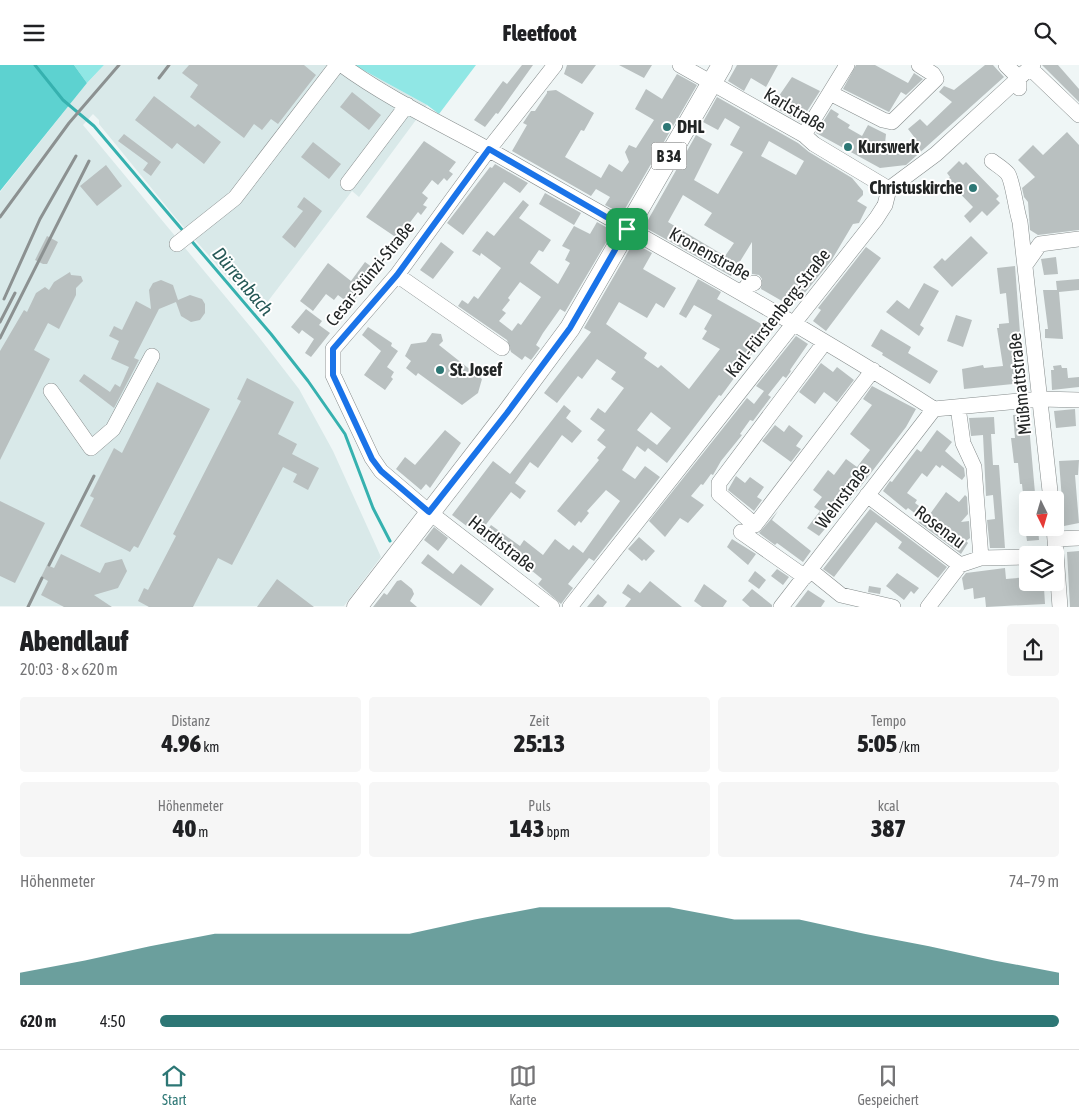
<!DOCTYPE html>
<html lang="de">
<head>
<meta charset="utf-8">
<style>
	:root { --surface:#fff; --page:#f6f6f6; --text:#202124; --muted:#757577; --line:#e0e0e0; --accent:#2d7775 }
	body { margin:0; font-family:"Asap Condensed",sans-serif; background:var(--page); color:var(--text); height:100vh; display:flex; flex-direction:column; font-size:19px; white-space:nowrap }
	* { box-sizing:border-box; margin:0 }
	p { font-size:16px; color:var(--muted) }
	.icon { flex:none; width:28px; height:28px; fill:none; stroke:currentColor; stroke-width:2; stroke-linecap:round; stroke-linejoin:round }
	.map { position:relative; height:542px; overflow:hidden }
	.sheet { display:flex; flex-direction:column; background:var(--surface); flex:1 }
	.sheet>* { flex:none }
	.needle { width:32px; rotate:175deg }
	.tools { position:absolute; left:1019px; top:426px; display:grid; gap:10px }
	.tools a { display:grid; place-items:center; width:45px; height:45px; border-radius:5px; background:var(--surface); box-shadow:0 5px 20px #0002; font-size:25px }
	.pin { position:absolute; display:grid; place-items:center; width:42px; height:42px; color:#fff; margin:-21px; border-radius:10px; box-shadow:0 2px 8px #0006 }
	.round { display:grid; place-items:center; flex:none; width:52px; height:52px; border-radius:5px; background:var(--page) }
	.overview { display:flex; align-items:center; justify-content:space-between; height:85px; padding:0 20px }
	h1 { font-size:28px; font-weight:800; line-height:38px }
	.stats { display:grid; grid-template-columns:repeat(3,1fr); gap:8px; height:85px; padding:5px 20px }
	.stats div { display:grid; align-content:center; border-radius:5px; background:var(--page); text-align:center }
	.stats b { font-size:25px; font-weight:800 }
	.stats small { font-size:14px; font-weight:400 }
	.stats p { font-size:14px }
	.chart { height:140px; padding:10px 20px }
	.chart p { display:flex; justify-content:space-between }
	.chart svg { width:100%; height:90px; margin-top:5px; fill:var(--accent); opacity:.7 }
	ul { padding:0 20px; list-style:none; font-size:16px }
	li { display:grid; grid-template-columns:80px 60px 1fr; align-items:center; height:38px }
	li i { height:12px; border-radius:6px; background:var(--accent) }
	header { display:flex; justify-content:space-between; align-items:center; height:65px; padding:0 20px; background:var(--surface); font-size:22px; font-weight:800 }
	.menu { display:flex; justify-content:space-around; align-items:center; height:70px; border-top:1px solid var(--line); background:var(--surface); font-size:14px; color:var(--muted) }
	.menu a { display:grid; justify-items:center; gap:2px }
	.menu .current { color:var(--accent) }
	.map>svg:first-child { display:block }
	.built { fill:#d9e9e9 }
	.green { fill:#90e7e5 }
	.forest { fill:#5dd2d0 }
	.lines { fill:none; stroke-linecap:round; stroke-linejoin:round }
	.stream { stroke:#36b1af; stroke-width:3 }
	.building { fill:#b9c0c0; fill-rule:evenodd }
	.minor-casing { stroke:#868c8c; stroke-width:16 }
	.major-casing { stroke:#868c8c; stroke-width:21 }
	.minor { stroke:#fff; stroke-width:15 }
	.major { stroke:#fff; stroke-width:20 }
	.rail { stroke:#8c9191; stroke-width:3 }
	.route-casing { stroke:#fff; stroke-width:10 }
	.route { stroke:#1a73e8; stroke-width:6 }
	.poi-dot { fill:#2d7775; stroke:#fff; stroke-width:2 }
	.labels { text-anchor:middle; stroke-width:4; stroke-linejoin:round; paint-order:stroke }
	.shield { fill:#fff; stroke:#646666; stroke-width:1 }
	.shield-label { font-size:16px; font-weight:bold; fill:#222525 }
	.street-label { font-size:18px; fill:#222525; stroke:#fff }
	.poi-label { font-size:18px; font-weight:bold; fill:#222525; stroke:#fff; text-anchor:start }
	.water-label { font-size:19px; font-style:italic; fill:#255856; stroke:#fff }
</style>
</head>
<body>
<header><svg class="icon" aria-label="menu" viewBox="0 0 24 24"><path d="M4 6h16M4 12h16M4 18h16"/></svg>Fleetfoot<svg class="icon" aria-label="search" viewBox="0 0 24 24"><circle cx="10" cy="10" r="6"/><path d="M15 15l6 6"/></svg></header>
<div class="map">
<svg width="1079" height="542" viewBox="0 0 1079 542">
	<rect width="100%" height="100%" fill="#eff6f6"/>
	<!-- built -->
	<path class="built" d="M104,0H354L427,40L359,132L352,126L259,248L175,152L99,59V55L93,49L83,60L258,271L299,324L333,386L381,492L344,541H0V127L87,18Z"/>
	<!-- green -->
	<path class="green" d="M74,0H104L87,18Z
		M354,0H476L439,49L427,40Z"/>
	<!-- forest -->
	<path class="forest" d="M0,0H74L87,18L0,126Z"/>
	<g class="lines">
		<!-- stream -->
		<path class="stream" d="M35,0L63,35L94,61L184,167
			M189,173L271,269L308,316L345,369L373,443L390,476"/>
	</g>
	<!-- building -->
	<path class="building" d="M189,0H304L316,10L278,59L271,54L262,65L254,59L244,73L190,32L198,20L182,8Z
		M522,0H533L498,49L496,48L485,62L474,55L503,16L507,19Z
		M567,0H596L582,19L564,9Z
		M619,0H652L644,13Z
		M737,0H778L766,22L751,13L744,26L728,16Z
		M856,0H875L908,18L914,8L923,14L906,30L901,27L889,47L843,24Z
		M985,0H993L1004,12L906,100L880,103L816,68L831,44L839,49L837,52L850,60L848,63L862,71L868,60L886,69L884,88L901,85L915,73L908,64L920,54L927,61L952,37L939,27L944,21L954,25Z
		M1042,0H1058L1079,24V37Z
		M677,9L697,20L622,149L605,140L610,132L596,124L591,131L512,86L527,60L523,58L531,46H535L547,28V26L556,25L594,48L584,66L581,65L565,92L601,113L609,99L622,107L629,97L625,87L629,80L636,83L654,55L635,44L646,24L662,34Z
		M792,12L820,26L800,57L772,41Z
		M352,27L381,50L369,65L340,42Z
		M154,31L195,62L198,59L221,77L204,99L177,78L172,84L135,55Z
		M717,32L798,78L809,87L852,113L863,126V130L857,136L867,142L859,158L853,159L831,196L798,236H782L761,224L762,214L759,210L752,209V177L731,211L644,162L696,70L712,79L694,115L718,129L743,87L730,80L740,62L725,53L718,65L703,57ZM769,76L804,96L796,110L761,91ZM683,130L712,148L704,160L734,178L725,191L668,157Z
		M1067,67L1079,80V165L1038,170L1030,165L1028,137L1024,132L1022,123L1035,112L1018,95L1033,80L1043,90Z
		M124,69L161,97L151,111L143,105L148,98L118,76Z
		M424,76L456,97L449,106L453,109L447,116L444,113L438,120L432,115L422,128L428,133L423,140L427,142L421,150L418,147L408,160L412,163L406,170L402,167L397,173L366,152Z
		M313,77L341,99L329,114L301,92Z
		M959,96L963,100L966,97L999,131L996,134L1000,138L987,151L982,146L970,158L964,151L973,142L947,115L950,112L947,108Z
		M495,99L528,118L520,128L504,117L463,170L447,158L490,102L492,103Z
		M106,100L122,121L97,141L80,121Z
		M545,128L581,148L574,160L539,139Z
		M304,132L322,146L295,183L282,172L303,146L297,142Z
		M523,135L529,140L519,153L551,175L543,187L539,185L530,198L558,219L570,198L565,195L570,185L562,181L574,161L590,169L597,157L613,166L565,247L560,244L543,268L536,280L540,283L531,295L525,291L522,295L511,287L507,275L458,241L462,235L468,239L474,231L478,234L501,203L481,188L480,191L472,186L487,166L494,171ZM520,217L541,232L521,260L518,258L512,266L499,256L506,248L502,245L510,235L508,233Z
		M47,171L58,177L47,199H43L35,195Z
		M971,171L988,188L952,222L933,202L942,193L945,196Z
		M441,177L454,187L433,214L420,205Z
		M636,179L652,188L643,204L676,223L664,243L656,238L647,253L619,237L606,259L647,288L644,293L658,303L661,300L689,324L720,284L702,274L707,266L704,264L712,250L694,240L686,253L679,249L698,214L721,227L717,234L770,264L721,331L719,330L667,398L648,383L645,387L637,381L622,405L635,414L645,401L660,412L594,496L589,493L568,519L573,523L561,539L538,519L542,514L526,501L525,503L509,494L513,490L492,474L489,479L481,474L491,460L520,481L524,475L543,490L555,474L569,485L573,480L583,488L620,436L606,425L587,446L589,448L581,458L579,456L575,461L557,446L599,395L597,393L606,382L597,375L605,365L590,354L598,343L605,348L624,323L611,314L616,307L597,294L582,314L578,311L557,338L544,328L591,267L584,263L632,180L635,182ZM651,347L671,363L657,380L637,365Z
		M866,182L881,193L826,266L813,256L821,245L818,243Z
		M1056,192L1058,209L1044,210L1041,194Z
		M365,197L376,205L351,240L338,230L334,235L326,229L313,246L300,236L328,198L351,216Z
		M1015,201L1023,308L1012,309L1013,319L964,324L962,304L983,300L984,303L1003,301L997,263H999V259L1009,258L1006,228L1000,229L997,203Z
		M70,207L71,210L81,211L83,216L76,223V230L59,264L48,258L34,285L50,294L0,395V286L24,245L27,247L36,228L45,222L49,225L54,217Z
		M1079,214V225L1059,227L1063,274L1045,273V264H1048L1043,225H1057L1056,216Z
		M161,215L173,220L178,235L190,230L202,234L205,239V248L200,255L191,257L181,251L176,237L159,244L134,293L139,295L114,343L79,316L84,309L110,327L115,319L120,322L129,302L111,294L119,276L109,271L114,261L122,265L136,236L151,244L149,225L153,218Z
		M924,218L939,226L920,260L924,263L919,271L886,247L897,235L909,244Z
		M306,244L322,256L319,260L330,268L311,292L305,288L314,274L302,265L299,269L291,262Z
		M956,250L972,255L963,282L947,276Z
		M368,262L392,278L391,281L398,286L387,302L394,307L391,312L393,314L385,325L364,310L381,286L362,270Z
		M881,264L911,282L908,288L938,306L930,319L882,290L883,288L871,281Z
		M432,268L441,269L443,276L439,280L482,314L478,328L462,340L418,308L416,311L406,303L411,296L405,291L411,279L426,277Z
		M796,271L808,279L790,305L791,306L786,313L783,311L768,330L771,332L753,356L750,355L740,369L742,370L721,396L713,410L711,409L703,420L701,419L691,431L704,440L688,458L680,453L665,472L649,456L747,333L754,339L764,326L756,321Z
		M821,298L833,307L837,302L854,315L837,337L824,327L815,339L799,327Z
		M1061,300L1062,303H1067L1068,313L1079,312V322L1052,325L1051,305H1054L1053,301Z
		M247,313L294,337L278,369L297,379L292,389L319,403L308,425L293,417L297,409L283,402L232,500L218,493L193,542H149L138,536L144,523L148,525L176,471L173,469L241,336L237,334Z
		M157,317L210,344L138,483L134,481L130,487L80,461L94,433L90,431L114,383L122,388Z
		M872,321L916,344L906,362L861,421L819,471L807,463L820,446L814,442L822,432L813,425L828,405L834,410L846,394L857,402L870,385L850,369L872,340L863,334Z
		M564,340L571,346L566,353L582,366L572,378L562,370L538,403L530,397L515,418L526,426L520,434L511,427L484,462L474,454L468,462L452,450L493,396L510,409Z
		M1075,344L1076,361L1056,363L1054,346Z
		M1028,349L1035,428L1026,429H1023L1022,419H1020L1018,398H1014L1011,373H1015L1013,350Z
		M994,352L995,369H991L993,400H999L1005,483H990L987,455L995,454L993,430L986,431L983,370L971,371L969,353Z
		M775,360L784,367L789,360L803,371L796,381L801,384L791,397L762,376Z
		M445,365L461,378L430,423L426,419L421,425L396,404L405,392L415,400Z
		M937,365L952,377L945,386L964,403L965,411L962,415L942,400L940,403L936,400L927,412L922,408L907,428L917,435L915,438L930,449L946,427L959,437L965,430L967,432L968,449L961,457L969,456L970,473L966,476L968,478L961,489L918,457L921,453L908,443L906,445L883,426L890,416L892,417L917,384L921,387Z
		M1079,395L1078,410H1075L1079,458L1064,461L1059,396Z
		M736,411L745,418L750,412L764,422L757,432L762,435L754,446L728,425Z
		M0,436L45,458L15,518L0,511Z
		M870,444L947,502L938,513L898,483L902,477L876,457L834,512L823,504Z
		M778,446L772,455L811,486L803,497L777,478L775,480L759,468Z
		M434,462L448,473L438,486L424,475Z
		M1025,462H1038L1039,475L1027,476Z
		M639,472L655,486L646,496L644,494L642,496L628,484Z
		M732,474L756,489L748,500L727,482Z
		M1079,486V542H1070L1067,487Z
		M61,489L100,508L105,498L122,494L127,506L118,523L94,530L112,542H64L41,530L48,516L41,512L47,500L54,503Z
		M428,489L453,509L461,499L494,524L481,541L421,498Z
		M1005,503L1006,514L1028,512V525L1044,523L1045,539L986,542L985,532L974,534L973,523L964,525L962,513L966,508Z
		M777,504L789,512L783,520L771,511Z
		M755,506L766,515L759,524L748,516Z
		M897,508L919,523L914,529L911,526L904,535L886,521Z
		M277,514L314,542H257Z
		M401,515L412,524L414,529L410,536L417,542H373L384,528L387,530L397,516Z
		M650,516L682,542H625L631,534L622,528L628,519L640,528Z
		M704,519L727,536L723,542H702L694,536Z
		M869,521L881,523L880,529L868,527Z
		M752,524L772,540V542H750L742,535Z
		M808,525L825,536L821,542H795Z
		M598,529L607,537L603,542H587Z"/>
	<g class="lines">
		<!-- minor casing -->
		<g class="minor-casing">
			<path id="minor" d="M342,0C394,38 454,64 509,96C652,178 796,256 934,344
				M680,0L804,70L814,79L889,124
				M1006,0L1019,13V23
				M1030,3L1079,50
				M830,28L883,55L892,57L936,14L933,9L919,0
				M804,70L847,0
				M992,96C997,100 1004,104 1008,109C1013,117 1016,145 1020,157L1051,435
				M348,118L407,40
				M177,179L235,133L337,0
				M1026,199L1040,179L1079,174
				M397,210L502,283
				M742,228L747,221L754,218
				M825,277L719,418V429L755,460L873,305
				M51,326L91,383L113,364L152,291
				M958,342L963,378L974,402L981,493
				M934,344L1041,334L1079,335
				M867,430L960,500L981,493L1028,492
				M1054,462L1060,542
				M741,467L805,512
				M1055,474L1079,473
				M810,505L841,530L893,542
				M552,542L429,447L381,406L372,393L333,310V284L397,210L489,84L555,0
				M570,542L876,154L885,140L889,124L936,89L1033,0
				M781,542L934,344
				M928,542L960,500"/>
		</g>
		<!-- major casing -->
		<g class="major-casing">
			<path id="major" d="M357,542L507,348L570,263L722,0"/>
		</g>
		<!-- minor -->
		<use href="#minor" class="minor"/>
		<!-- major -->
		<use href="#major" class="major"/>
		<!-- rail -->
		<path class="rail" d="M159,13L169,0
			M0,152L69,58L119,0
			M4,234L40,154L76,91
			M0,257L15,228
			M0,273L89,96
			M49,500L94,411
			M28,542L42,513"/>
	</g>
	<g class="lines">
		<!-- route casing -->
		<g class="route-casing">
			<path id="route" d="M489,84L627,164L570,263L507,348L429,447L381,406L372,394L333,310V284L397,210Z"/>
		</g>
		<!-- route -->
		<use href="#route" class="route"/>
	</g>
	<!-- markers -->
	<g class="poi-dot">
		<circle cx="667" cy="62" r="5"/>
		<circle cx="848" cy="82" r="5"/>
		<circle cx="973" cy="123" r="5"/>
		<circle cx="440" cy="305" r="5"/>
	</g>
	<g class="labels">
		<!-- shield labels -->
		<rect class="shield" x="651.5" y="77.5" width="35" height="27" rx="4"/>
		<g class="shield-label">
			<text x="669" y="97">B 34</text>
		</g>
		<!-- street labels -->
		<g class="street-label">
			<text transform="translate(795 45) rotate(31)" y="6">Karlstraße</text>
			<text transform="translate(710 189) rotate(29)" y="6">Kronenstraße</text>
			<text transform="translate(370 209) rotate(-51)" y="6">Cesar-Stünzi-Straße</text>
			<text transform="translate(778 248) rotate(-52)" y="6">Karl-Fürstenberg-Straße</text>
			<text transform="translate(1020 319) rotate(-96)" y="6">Müßmattstraße</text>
			<text transform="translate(843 431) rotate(-53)" y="6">Wehrstraße</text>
			<text transform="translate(940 462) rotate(37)" y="6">Rosenau</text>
			<text transform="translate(502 479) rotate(38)" y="6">Hardtstraße</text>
		</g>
		<!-- poi labels -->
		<g class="poi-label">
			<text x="677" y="68">DHL</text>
			<text x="858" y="88">Kurswerk</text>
			<text x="963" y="129" text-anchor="end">Christuskirche</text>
			<text x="450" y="311">St. Josef</text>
		</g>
		<!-- water labels -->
		<g class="water-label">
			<text transform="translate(243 216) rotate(50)" y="7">Dürrenbach</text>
		</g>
	</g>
</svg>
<div class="tools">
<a><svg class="needle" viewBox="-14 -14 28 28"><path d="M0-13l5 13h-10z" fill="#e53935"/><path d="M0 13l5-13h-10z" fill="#757577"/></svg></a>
<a><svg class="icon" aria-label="layers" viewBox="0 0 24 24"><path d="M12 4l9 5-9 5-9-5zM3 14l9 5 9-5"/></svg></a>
</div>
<div class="pin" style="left:627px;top:164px;background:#1e9e55"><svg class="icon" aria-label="arrive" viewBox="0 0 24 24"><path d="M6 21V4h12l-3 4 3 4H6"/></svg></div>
</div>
<section class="sheet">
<div class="overview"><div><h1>Abendlauf</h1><p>20:03 · 8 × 620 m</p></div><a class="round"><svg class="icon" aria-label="share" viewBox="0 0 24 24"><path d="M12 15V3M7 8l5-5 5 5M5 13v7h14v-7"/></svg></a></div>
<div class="stats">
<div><p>Distanz</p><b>4.96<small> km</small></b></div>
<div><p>Zeit</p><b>25:13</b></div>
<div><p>Tempo</p><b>5:05<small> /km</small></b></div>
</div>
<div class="stats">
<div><p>Höhenmeter</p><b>40<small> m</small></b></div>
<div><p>Puls</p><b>143<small> bpm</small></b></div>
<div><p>kcal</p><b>387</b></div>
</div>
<div class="chart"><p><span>Höhenmeter</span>74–79 m</p>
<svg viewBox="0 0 160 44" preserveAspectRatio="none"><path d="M0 44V38L10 32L20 25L30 19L40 19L50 19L60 19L70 12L80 6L90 6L100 6L110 12L120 12L130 19L140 25L150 32L160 38V44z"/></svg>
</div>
<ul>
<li><b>620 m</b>4:50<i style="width:100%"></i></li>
</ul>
</section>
<nav class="menu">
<a class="current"><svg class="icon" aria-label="home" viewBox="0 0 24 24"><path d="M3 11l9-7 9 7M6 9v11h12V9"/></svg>Start</a>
<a><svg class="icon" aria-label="map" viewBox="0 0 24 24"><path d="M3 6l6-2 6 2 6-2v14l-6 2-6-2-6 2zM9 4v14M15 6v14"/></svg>Karte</a>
<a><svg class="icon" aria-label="saved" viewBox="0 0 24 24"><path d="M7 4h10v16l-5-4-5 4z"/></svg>Gespeichert</a>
</nav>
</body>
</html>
